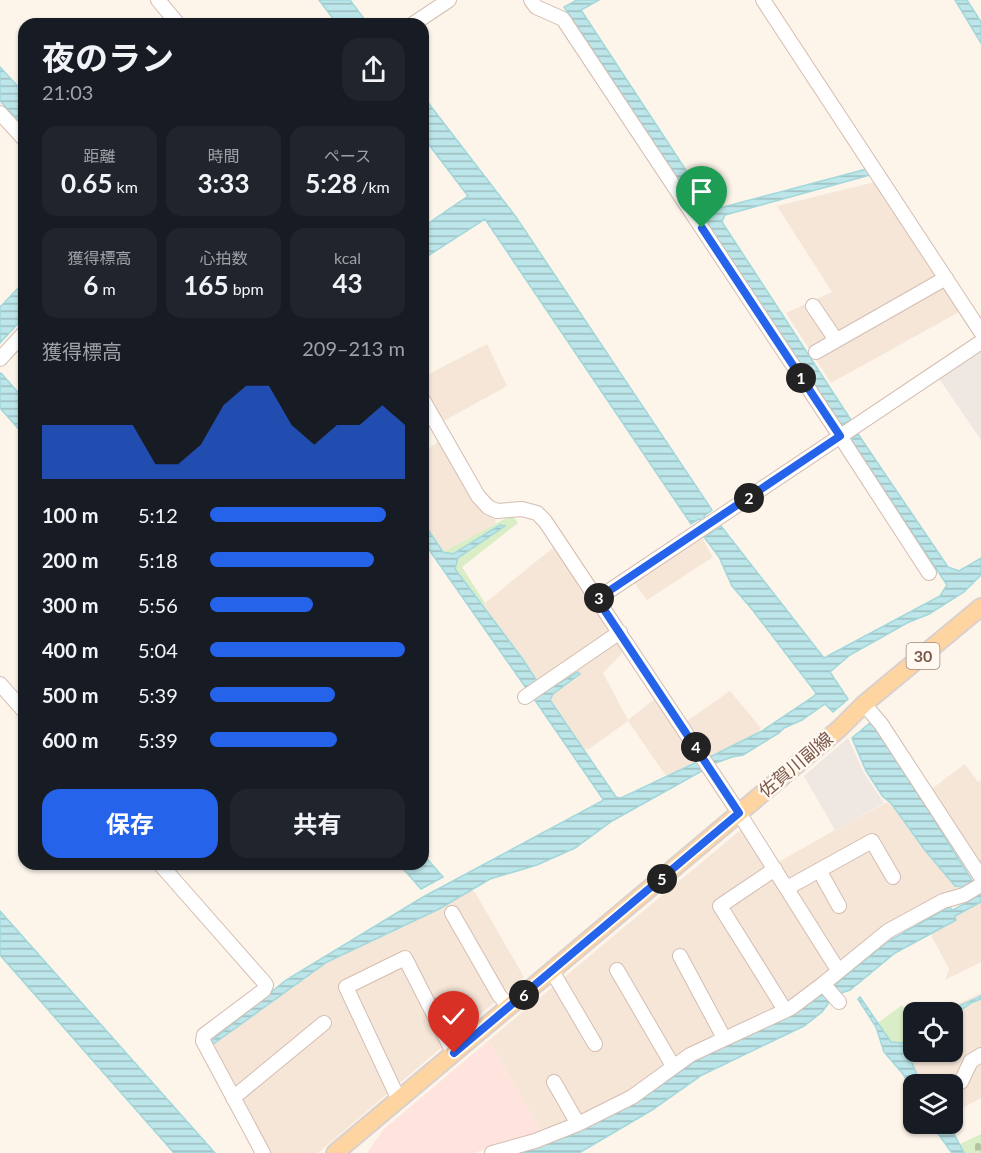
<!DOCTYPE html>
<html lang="ja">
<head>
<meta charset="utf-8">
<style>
	:root { --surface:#171b24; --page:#20242c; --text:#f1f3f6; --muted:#9ea1a6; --accent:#2563eb }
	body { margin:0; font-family:Lato,"Noto Sans JP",sans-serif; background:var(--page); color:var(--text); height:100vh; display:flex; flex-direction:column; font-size:22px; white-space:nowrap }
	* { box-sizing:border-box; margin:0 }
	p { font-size:20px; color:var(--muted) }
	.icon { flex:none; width:33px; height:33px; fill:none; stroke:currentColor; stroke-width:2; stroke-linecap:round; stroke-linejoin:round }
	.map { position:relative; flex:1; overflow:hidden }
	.sheet { position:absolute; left:18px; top:18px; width:411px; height:852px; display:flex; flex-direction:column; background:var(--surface); border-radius:18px; box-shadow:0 2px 4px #0004 }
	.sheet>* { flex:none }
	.tools { position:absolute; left:903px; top:1002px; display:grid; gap:12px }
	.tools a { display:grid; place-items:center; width:60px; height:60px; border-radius:12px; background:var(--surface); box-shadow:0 2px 4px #0004; font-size:30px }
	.pin { position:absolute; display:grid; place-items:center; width:51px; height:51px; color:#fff; margin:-62px -26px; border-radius:50% 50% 50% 0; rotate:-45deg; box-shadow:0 0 6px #0007 }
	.pin .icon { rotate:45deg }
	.km { position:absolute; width:30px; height:30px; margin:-15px; border-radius:50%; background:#222; color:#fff; font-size:16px; line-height:30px; text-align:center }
	.round { display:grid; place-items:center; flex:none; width:63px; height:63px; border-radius:18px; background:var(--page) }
	.head { display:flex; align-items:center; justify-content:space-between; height:102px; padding:0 24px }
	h1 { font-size:33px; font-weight:700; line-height:45px }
	.figures { display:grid; grid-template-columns:repeat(3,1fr); gap:9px; height:102px; padding:6px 24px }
	.figures div { display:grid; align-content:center; border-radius:15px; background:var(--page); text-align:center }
	.figures b { font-size:26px; font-weight:700 }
	.figures small { font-size:16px; font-weight:400 }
	.figures p { font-size:16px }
	.chart { height:168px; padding:12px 24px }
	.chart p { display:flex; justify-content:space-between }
	.chart svg { width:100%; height:108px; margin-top:6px; fill:var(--accent); opacity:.7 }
	.primary-button { display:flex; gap:12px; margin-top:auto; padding:12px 24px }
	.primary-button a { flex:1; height:69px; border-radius:18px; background:var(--accent); color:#fff; font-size:24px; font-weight:700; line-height:69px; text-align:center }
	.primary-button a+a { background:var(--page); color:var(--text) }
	ul { padding:0 24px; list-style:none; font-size:20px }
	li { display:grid; grid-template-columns:96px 72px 1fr; align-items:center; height:45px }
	li i { height:15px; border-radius:8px; background:var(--accent) }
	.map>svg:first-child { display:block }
	.residential { fill:#f6e6d8 }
	.commercial { fill:#fee4dd }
	.industrial { fill:#efe7e2 }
	.green { fill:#d9edc6 }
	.cemetery { fill:url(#cemetery-stones) }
	.water { fill:url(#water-rules); stroke:#a2d7db; stroke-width:1.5 }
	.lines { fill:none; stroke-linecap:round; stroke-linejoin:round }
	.minor-casing { stroke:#d4bdb1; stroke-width:16 }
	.major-casing { stroke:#dad0cd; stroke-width:20 }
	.minor { stroke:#fff; stroke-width:14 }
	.major { stroke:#fed4a0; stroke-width:16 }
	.route-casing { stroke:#fff; stroke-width:12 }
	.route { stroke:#2563eb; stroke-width:8 }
	.labels { text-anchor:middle; stroke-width:5; stroke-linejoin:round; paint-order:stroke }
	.shield { fill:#fff9f1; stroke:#a2887d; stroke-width:1.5 }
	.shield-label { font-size:16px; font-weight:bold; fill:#7a584b }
	.street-label { font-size:18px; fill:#7a584b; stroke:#fff9f1 }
</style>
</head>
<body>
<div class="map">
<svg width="981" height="1153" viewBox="0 0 981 1153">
	<defs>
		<pattern id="cemetery-stones" width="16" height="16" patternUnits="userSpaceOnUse" patternTransform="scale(1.5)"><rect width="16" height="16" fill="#d9edc6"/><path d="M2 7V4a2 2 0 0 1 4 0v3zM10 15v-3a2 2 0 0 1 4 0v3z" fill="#b5c3a3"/></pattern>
		<pattern id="water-rules" width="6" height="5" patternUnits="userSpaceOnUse" patternTransform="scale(1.5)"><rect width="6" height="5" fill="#bce6e9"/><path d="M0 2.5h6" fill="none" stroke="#9ebdbf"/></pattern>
	</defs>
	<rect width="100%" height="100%" fill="#fdf4ea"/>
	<!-- residential -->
	<path class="residential" d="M879,181L961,311L831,383L786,313L832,292L777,206Z
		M487,344L507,386L442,422L484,493L498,504L495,524L443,552L423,522V453L439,441L423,414V377Z
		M696,527L713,557L647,600L633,581L606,600L634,643L625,650L603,673L628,720L656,698L668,693L687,721L730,691L761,728L755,737L672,780L664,773L628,721L589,749L579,750L480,607L554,547L566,541L600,589Z
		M965,764L978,782L981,780V870L930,790Z
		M895,798L961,891L944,894L783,1009L627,1097L542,1133L489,1040L750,822L777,863L835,830Z
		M467,886L476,894L524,977L318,1153H266L211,1047L336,953Z
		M981,899V962L945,980L949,969L932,937L930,929Z
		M981,993V1098L953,1113L952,1084H915L896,1055L913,1034L914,1052H952V1012H940Z"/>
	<!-- commercial -->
	<path class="commercial" d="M489,1040L542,1133L473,1153H367L383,1130Z"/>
	<!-- industrial -->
	<path class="industrial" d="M981,347V440L938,377Z
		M848,738L864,773L884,803L835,830L804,776Z"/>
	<!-- green -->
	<path class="green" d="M512,515L518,523L462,567L485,603L483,605L455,569L457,558L504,526L500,525L453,554L443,552Z
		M902,1005L913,1023V1033L902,1043L891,1042L878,1023Z"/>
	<!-- cemetery -->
	<path class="cemetery" d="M981,1134V1153H964L960,1144Z"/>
	<!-- water -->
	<path class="water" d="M319,0H350L368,24H337Z
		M577,0H599L581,10L712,210L867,169L870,175L725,215L722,222L851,420L841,425L564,7Z
		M955,0H967L981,22V43Z
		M0,67L24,93V126L0,101Z
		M423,96L516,217L712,510L704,516L705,518L702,521L699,519L691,524L485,219L423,259V227L468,196L423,137Z
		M24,282V317L0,343V307Z
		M1,373L24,399V435L0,408V375Z
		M858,434L948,567L959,571L981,558V575L964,592L929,614L907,623L850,655L830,672L848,699L833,712L825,704L802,720L784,728L779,733L743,755L732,757L713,764L708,758L762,731L814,696L816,693L751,608L732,586L719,557L704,537L721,526L824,658L940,596L947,585L851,440Z
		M423,522L443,552L453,554L500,525L505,526L458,558L455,569L522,658L544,692L578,672L580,674L553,694L550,700L616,797L621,798L697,762L702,771L612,821L575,848L537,865L490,879L439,909L327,962L212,1045L210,1042L286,980L423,897L602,801L603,799L534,699L537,697L526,688L423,541Z
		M871,722L933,817L934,820L973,882L962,887L955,886L924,849L891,803L883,797L866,771L852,738Z
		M423,854L443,877L421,889L399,864H423Z
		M981,894V902L955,916L956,920L895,953L850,990L838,994L830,1001L822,1012L804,1026L702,1075L652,1110L579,1153H512L569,1136L637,1102L704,1055L815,997L825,995L844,977L887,942L949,907L953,910Z
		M0,911L215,1153H174L0,955Z
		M981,996V999L971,1003L953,1016L952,1012H946Z
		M860,997L891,1042L902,1043L913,1035V1044L909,1047L907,1051L921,1084H914L913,1093L903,1074L884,1052L876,1027L858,999Z
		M931,1124H949L964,1153H952Z"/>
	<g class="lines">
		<!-- minor casing -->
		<g class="minor-casing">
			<path id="minor" d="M158,0L178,24
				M531,0L536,7L563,19L840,436L929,573
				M763,0L981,332
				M413,24L449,0
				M0,113L24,139
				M813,306L836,340
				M816,352L946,278
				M0,359L24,333
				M423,400L478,496L488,507L497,511L522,509L537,513L545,521L739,813L838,970
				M597,599L981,342
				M0,684L24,711
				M525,697L620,632
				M864,704L881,724L981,877
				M160,864L263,981L266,985L264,990L204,1035L203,1041L263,1153
				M775,869L720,906L785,1010
				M819,870L839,906
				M787,888L872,841L893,877
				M452,913L499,995L509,1007
				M680,956L724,1038
				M617,970L673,1066
				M552,971L595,1044
				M823,984L839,1002
				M554,1082L578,1124
				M961,1082L971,1061L981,1055
				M233,1098L324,1023
				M399,1100L346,987L405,958L454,1054
				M492,1153L535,1141L578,1124L632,1097L690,1055L791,1008L823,984L888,931L943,901L964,895L981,885"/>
		</g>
		<!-- major casing -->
		<g class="major-casing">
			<path id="major" d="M335,1153L839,729L864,704L981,607"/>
		</g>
		<!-- minor -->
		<use href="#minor" class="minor"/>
		<!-- major -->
		<use href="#major" class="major"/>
	</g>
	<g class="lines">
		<!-- route casing -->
		<g class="route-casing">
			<path id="route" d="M454,1053L739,813L597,599L840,436L702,228"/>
		</g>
		<!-- route -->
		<use href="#route" class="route"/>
	</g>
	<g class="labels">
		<!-- shield labels -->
		<rect class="shield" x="906.5" y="643" width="33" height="26" rx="4.5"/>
		<g class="shield-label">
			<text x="923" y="662">30</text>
		</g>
		<!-- street labels -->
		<g class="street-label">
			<text transform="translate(796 765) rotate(-40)" y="6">佐賀川副線</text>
		</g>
	</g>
</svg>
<div class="tools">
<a><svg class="icon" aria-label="locate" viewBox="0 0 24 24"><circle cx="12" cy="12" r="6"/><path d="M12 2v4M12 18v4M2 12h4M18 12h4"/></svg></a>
<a><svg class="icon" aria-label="layers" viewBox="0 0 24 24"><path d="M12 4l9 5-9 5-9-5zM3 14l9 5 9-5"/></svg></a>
</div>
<div class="pin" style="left:702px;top:228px;background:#1e9e55"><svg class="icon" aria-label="arrive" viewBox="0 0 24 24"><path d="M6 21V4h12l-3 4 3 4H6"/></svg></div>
<div class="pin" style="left:454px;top:1053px;background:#d93025"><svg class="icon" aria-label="check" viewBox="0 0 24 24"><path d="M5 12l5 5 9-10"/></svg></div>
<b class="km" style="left:801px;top:378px">1</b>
<b class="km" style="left:749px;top:498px">2</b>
<b class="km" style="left:599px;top:598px">3</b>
<b class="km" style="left:696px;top:747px">4</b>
<b class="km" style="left:662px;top:879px">5</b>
<b class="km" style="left:524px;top:995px">6</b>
<section class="sheet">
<div class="head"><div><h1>夜のラン</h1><p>21:03</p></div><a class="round"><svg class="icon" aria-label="share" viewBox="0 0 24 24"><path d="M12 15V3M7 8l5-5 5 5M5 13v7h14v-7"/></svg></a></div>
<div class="figures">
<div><p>距離</p><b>0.65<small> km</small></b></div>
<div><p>時間</p><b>3:33</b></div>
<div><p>ペース</p><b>5:28<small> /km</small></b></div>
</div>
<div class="figures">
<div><p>獲得標高</p><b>6<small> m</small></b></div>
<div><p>心拍数</p><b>165<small> bpm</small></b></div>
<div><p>kcal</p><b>43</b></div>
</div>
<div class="chart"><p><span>獲得標高</span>209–213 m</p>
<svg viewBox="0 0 160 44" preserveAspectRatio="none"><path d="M0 44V22L10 22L20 22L30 22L40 22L50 38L60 38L70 30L80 14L90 6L100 6L110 22L120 30L130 22L140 22L150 14L160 22V44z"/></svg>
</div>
<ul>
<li><b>100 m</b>5:12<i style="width:90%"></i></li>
<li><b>200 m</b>5:18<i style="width:84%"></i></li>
<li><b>300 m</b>5:56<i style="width:53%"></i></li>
<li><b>400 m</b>5:04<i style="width:100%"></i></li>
<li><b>500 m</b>5:39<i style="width:64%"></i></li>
<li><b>600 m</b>5:39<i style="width:65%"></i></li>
</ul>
<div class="primary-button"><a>保存</a><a>共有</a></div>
</section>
</div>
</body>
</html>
